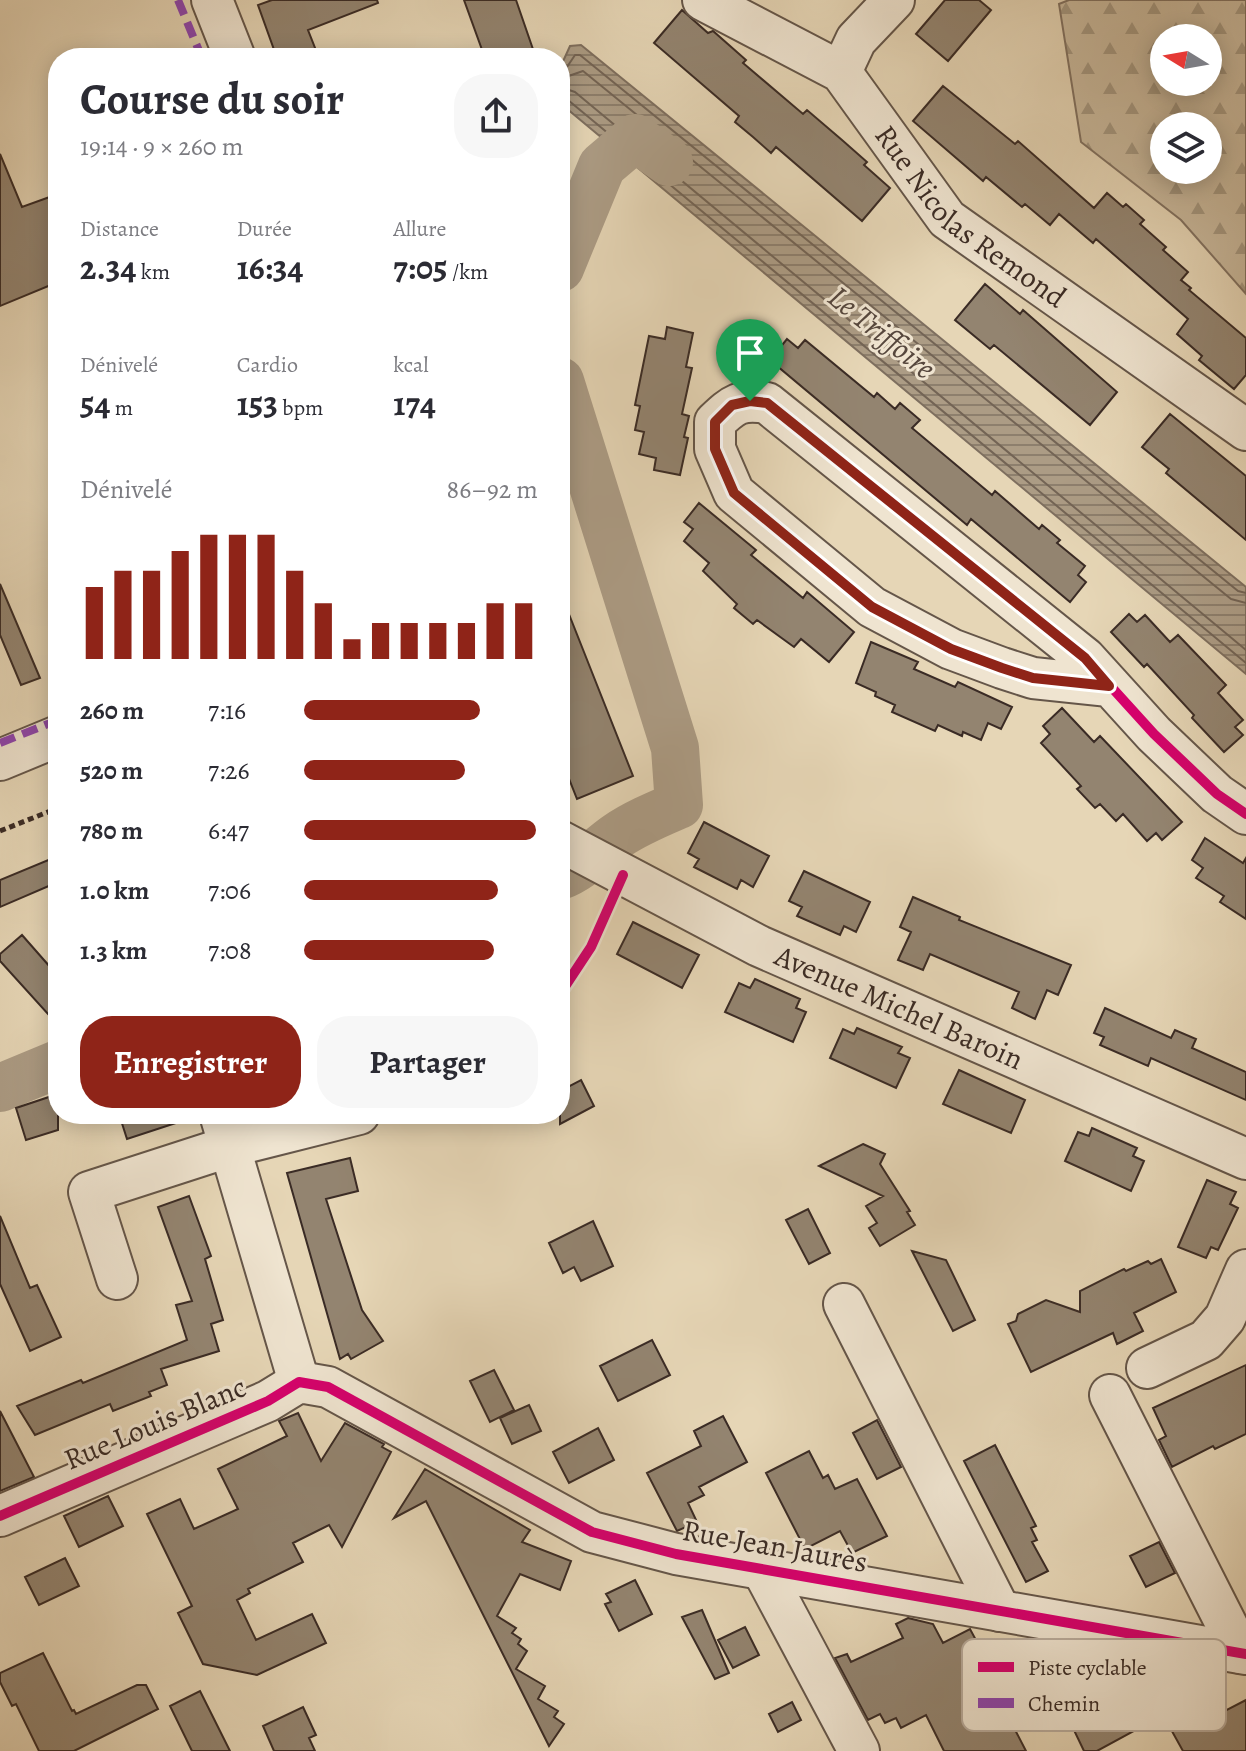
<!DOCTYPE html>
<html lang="fr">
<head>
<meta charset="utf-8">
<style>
	:root { --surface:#fff; --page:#f7f7f7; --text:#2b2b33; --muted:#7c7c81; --accent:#8f2418 }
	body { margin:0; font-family:Alegreya,serif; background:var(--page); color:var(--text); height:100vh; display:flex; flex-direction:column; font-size:30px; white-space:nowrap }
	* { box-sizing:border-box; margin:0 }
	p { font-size:26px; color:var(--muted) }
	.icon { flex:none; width:44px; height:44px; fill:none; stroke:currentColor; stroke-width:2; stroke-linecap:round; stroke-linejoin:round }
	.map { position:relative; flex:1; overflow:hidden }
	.drawer { position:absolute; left:48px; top:48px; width:522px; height:1076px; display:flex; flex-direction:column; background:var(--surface); border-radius:32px; box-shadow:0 4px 20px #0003 }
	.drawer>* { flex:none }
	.needle { width:52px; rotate:281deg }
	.tools { position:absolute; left:1150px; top:24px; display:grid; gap:16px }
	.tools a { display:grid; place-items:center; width:72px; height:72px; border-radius:50%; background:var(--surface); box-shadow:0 4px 20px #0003; font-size:40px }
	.pin { position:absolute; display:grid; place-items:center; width:68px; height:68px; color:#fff; margin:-82px -34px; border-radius:50% 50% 50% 0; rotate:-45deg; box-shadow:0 0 8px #0007 }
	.pin .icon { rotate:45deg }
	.round { display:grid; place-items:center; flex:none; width:84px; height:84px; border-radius:32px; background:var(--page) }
	.headline { display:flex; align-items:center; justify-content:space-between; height:136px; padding:0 32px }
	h1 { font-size:44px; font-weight:700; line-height:60px }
	.stats { display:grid; grid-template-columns:repeat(3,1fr); gap:12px; height:136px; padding:8px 32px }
	.stats div { display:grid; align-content:center }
	.stats b { font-size:34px; font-weight:700 }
	.stats small { font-size:22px; font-weight:400 }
	.stats p { font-size:22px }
	.chart { height:224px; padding:16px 32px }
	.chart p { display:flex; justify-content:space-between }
	.chart svg { width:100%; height:144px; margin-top:8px; stroke:var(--accent); stroke-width:6 }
	.primary-button { display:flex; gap:16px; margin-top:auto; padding:16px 32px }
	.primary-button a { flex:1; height:92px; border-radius:32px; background:var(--accent); color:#fff; font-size:32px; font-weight:700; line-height:92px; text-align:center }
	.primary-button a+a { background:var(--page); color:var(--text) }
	ul { padding:0 32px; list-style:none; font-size:26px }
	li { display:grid; grid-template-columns:128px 96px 1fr; align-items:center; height:60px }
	li i { height:20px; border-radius:10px; background:var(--accent) }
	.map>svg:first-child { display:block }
	.forest { fill:url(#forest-firs); stroke:#827261; stroke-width:2; fill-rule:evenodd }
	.water { fill:url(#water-rules); stroke:#7e6f5f; stroke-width:2 }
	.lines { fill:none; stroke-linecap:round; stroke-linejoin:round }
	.shore { stroke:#736455; stroke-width:2 }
	.river { stroke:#ac9c85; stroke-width:48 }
	.building { fill:#938470; stroke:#3a2b25; stroke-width:2 }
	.minor-casing { stroke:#655649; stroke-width:44 }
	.path { stroke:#3a2b25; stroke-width:5; stroke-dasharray:6 4; stroke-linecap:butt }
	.minor { stroke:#efe4d0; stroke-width:40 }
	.quiet { stroke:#8e44ad; stroke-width:8; stroke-dasharray:16 8; stroke-linecap:butt }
	.cycleway-casing { stroke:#efe4d0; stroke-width:15 }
	.cycleway { stroke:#d6006c; stroke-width:10 }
	.route-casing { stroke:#fff; stroke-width:16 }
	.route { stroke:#8f2418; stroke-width:10 }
	.labels { text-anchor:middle; stroke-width:6; stroke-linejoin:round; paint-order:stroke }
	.street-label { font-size:30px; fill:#3a2b25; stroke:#efe4d0 }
	.water-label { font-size:32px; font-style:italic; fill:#56473d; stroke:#efe4d0 }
	.key { fill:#efe4d0; stroke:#b9ac9d; stroke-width:2 }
	.key-label { font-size:22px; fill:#3a2b25 }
</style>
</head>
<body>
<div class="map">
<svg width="1246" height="1751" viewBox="0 0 1246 1751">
	<defs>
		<pattern id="forest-firs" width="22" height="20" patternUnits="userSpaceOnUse" patternTransform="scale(2)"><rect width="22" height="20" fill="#c9b99d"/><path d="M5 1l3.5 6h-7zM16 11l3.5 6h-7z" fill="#a49780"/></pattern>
		<pattern id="water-rules" width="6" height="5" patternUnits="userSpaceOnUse" patternTransform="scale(2)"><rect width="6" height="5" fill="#ac9c85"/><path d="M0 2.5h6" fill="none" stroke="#8d7f6d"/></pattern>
	</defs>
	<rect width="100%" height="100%" fill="#e6d6b6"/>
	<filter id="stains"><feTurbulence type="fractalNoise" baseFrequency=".0025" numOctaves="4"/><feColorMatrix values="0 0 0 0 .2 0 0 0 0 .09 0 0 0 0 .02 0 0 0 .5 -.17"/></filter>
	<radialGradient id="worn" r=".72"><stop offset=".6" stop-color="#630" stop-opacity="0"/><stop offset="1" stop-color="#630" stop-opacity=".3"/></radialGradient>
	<!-- forest -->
	<path class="forest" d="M1069,0H1246V294L1181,220L1081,142L1059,4ZM1164,38H1208V82H1164ZM1164,126H1208V170H1164Z"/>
	<!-- water -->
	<path class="water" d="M581,45L1246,587V674L560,103V68L570,46Z"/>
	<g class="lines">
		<!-- shore -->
		<path class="shore" d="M560,69L567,67L575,55H580L1238,591L1246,593
			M560,79L583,71L1231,599L1246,603
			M560,87L575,92L1246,650
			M560,98L568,100L1246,663"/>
		<!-- river -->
		<path class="river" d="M560,268L602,166L635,138L669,162
			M560,381L675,748L679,805C658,814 636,823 617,836C598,849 582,868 560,876
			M0,1088L58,1064"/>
	</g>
	<!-- building -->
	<path class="building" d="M272,0H377L378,3L308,30L319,58H277L258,5Z
		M464,0H516L536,58H485Z
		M945,0H979L991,10L948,61L916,34Z
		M682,10L708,33L713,31L746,60L743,63L803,114L807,110L842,140L867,162L864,165L890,188L862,221L776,147L771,153L753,137L735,122L739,116L654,43Z
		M943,86L1015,144L1018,141L1094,208L1107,193L1123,207L1126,204L1144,220L1140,224L1166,247L1163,250L1188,272L1181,280L1191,288L1189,290L1246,338V375L1234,389L1199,360L1202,356L1177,334L1188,319L1096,239L1093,243L1059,214L1050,225L1025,204L1022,207L986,177L983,181L913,121Z
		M0,154L22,207L58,194V282L0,306Z
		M985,284L1020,314L1023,310L1117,392L1090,425L994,345L990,349L955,320Z
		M667,327L693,333L686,367L692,368L682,414L689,416L684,437L688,438L680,475L654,470L656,458L639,454L644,432L635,430L640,406L635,405L649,336L665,339Z
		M787,339L798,348L805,340L874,397L877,393L895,409L900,403L920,420L912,428L992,495L995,491L1039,529L1042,525L1060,540L1057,543L1085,566L1078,575L1086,582L1070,602L971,519L967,525L770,360Z
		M1170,414L1246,476V540L1166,473L1169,469L1142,447Z
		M699,503L756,550L751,555L803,598L807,592L854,632L829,662L801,639L794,647L757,620L753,624L734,608L737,604L703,571L709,563L684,541L693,529L684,522Z
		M0,584L40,678L21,685L0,635Z
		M561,594L633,776L577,799L560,756Z
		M1129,614L1137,622L1145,615L1170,642L1178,635L1226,685L1218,693L1243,720L1235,727L1243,735L1224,752L1192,718L1194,715L1147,664L1144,667L1111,632Z
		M871,642L918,662L914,669L955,687L958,682L1012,707L1001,729L988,723L981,740L963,732L962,736L938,725L935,731L892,712L895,705L875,696L876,692L856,683Z
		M1062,708L1094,742L1100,736L1182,822L1162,840L1156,833L1147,841L1123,814L1116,821L1100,804L1095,808L1077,789L1081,786L1041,743L1050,734L1043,726Z
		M704,822L769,856L753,887L741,880L737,889L694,867L699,859L688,853Z
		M1205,838L1243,863L1246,858V919L1220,902L1224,896L1196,878L1203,868L1192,860Z
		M58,856V882L0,907V880Z
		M804,871L870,902L856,932L844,926L840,935L797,916L802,907L789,901Z
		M913,897L960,917L959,920L1071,965L1058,995L1047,990L1035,1019L1012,1008L1019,992L930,954L923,970L898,960L911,932L900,927Z
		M633,922L699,955L682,988L617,954Z
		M22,935L58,976V1025L0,961V954Z
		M755,979L800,999L796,1008L806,1012L793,1042L725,1012L739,983L750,988Z
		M1105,1008L1171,1038L1175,1030L1196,1039L1192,1048L1246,1072V1100L1151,1058L1148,1066L1100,1045L1104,1037L1094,1033Z
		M857,1028L902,1047L898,1053L910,1058L896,1088L830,1058L843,1029L854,1034Z
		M959,1070L1025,1100L1011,1133L943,1104Z
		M581,1080L594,1106L560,1124V1091Z
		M58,1094V1130L26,1140L16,1108Z
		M119,1114H190L191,1118L127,1139Z
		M1092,1128L1137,1148L1133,1156L1144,1161L1131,1191L1065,1161L1078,1132L1089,1136Z
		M863,1144L885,1154L880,1164L910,1211L907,1212L915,1225L880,1246L869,1228L877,1223L866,1206L883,1196L819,1166Z
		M350,1158L358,1191L326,1199L362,1310L383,1341L351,1359L348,1354L340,1359L287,1173Z
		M1207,1180L1236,1192L1230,1204L1238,1208L1218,1250L1211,1247L1206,1258L1178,1247Z
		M189,1196L211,1256L205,1259L223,1320L211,1324L219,1351L161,1369L167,1385L149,1392L151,1396L113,1411L110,1404L35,1435L17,1406L81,1380L83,1383L187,1340L176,1305L192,1301L158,1207Z
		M808,1209L830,1253L809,1264L786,1220Z
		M0,1216L30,1288L37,1285L61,1337L30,1351L0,1284Z
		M593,1221L613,1266L581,1281L574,1267L563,1273L549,1243Z
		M912,1251L946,1260L975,1320L953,1331Z
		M1161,1259L1176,1292L1134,1313L1143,1331L1117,1344L1113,1333L1031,1372L1008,1324L1016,1321L1018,1314L1046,1300L1080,1312V1291L1124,1269L1126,1271L1148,1261L1151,1264Z
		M652,1340L670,1375L618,1401L600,1366Z
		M1246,1365V1434L1215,1449L1213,1446L1172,1467L1159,1440L1166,1436L1153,1408Z
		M494,1370L514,1410L490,1422L470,1381Z
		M529,1405L541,1431L512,1444L500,1418Z
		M0,1411L34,1477L0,1491Z
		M298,1413L321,1461L345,1423L384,1444L382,1447L391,1452L342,1547L329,1525L293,1543L303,1562L248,1589L250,1593L237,1600L256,1640L312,1614L326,1643L257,1675L203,1664L178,1613L192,1606L147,1514L180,1499L194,1529L238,1509L218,1469L287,1436L279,1421Z
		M723,1416L747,1462L699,1487L704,1495L688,1503L697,1522L677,1531L647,1473L701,1446L694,1431Z
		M877,1420L901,1467L877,1479L853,1433Z
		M598,1428L614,1460L569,1483L553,1452Z
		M995,1445L1036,1526L1031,1528L1037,1540L1032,1542L1048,1571L1026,1582L964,1461Z
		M809,1451L823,1478L828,1475L835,1489L857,1479L887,1536L852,1553L840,1531L805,1549L766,1473Z
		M425,1469L530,1530L522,1542L571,1561L560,1590L520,1574L497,1616L516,1628L512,1633L521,1639L518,1644L527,1651L516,1669L545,1686L538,1699L558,1711L554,1717L564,1724L549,1746L426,1501L394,1518Z
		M108,1496L123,1526L79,1547L64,1516Z
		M1159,1542L1175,1573L1146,1587L1130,1556Z
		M65,1558L79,1586L39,1605L25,1577Z
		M635,1580L652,1614L619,1631L605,1604L611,1602L606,1594Z
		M702,1610L729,1673L715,1679L682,1617Z
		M908,1618L933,1624L943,1643L970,1629L1004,1692L997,1695L1026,1751H944L926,1715L901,1728L896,1718L885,1723L880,1714L868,1720L835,1658L847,1654L851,1662L903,1638L896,1624Z
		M745,1627L759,1655L733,1668L718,1640Z
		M1099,1652L1105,1653L1133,1708L1189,1679L1198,1697L1212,1690L1223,1712L1246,1700V1751H1183L1163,1715L1097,1751H1084L1048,1676Z
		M43,1653L72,1711L74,1710L76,1714L137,1685H146L158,1709L74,1751H39L16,1704L12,1706L0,1682V1673Z
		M200,1691L230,1751H192L170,1706Z
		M792,1702L801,1720L778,1732L769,1714Z
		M303,1707L316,1735L309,1738L315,1751H274L263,1726Z"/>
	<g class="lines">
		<!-- minor casing -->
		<g class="minor-casing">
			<g id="minor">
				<path d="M212,0L235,58"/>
				<path id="s1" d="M703,0L841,72L947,219L1246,430"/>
				<path d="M841,72L856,40L894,0"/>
				<path d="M1109,686L1033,678L1002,668L951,649L872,607L734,493L715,449V422C734,404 740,399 767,403L1085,658L1154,734L1217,794L1246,814"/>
				<path d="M0,760L58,736"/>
				<path id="s2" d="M560,841L759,946L1246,1159"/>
				<path d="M220,1114L299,1382"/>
				<path d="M117,1279L89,1192L228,1147L359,1114"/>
				<path d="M844,1304L1000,1611"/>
				<path d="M1147,1368L1206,1340L1225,1318L1246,1270"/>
				<path d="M1110,1395L1241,1653"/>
				<path d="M0,1516L268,1401L299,1382L328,1387L592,1532L676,1554L1246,1654"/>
				<path d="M762,1569L859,1751"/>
			</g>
		</g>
		<!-- path -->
		<path class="path" d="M0,831L58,808"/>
		<!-- minor -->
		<use href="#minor" class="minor"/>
		<!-- quiet -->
		<path class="quiet" d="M178,0L202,58
			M0,743L58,720"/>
		<!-- cycleway casing -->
		<g class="cycleway-casing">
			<path id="cycleway" d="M1109,686L1033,678L1002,668L951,649L872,607L734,493L715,449V422C734,404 740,399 767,403L1085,658L1154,734L1217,794L1246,814
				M560,994L591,947L623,875
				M0,1516L268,1401L299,1382L328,1387L592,1532L676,1554L1246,1654"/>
		</g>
		<!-- cycleway -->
		<use href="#cycleway" class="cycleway"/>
	</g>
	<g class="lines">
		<!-- route casing -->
		<g class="route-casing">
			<path id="route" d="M750,401L767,403L1085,658L1109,686L1033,678L1002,668L951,649L872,607L734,493L715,449V422L732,405Z"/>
		</g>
		<!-- route -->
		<use href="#route" class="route"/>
	</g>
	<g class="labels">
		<!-- street labels -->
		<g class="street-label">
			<text dy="10" stroke="none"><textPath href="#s1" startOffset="352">Rue Nicolas Remond</textPath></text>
			<text dy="10" stroke="none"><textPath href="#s2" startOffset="378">Avenue Michel Baroin</textPath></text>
			<text transform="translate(155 1423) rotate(-23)" y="10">Rue Louis Blanc</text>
			<text transform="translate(775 1546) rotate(10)" y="10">Rue Jean Jaurès</text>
		</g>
		<!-- water labels -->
		<g class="water-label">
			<text transform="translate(882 332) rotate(39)" y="11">Le Triffoire</text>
		</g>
	</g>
	<!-- legend -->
	<rect x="962" y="1639" width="264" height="92" rx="12" class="key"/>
	<rect x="978" y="1662" width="36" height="10" fill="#d6006c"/>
	<rect x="978" y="1698" width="36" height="10" fill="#8e44ad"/>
	<g class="key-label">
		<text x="1028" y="1675">Piste cyclable</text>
		<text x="1028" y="1711">Chemin</text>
	</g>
	<rect width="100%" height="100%" filter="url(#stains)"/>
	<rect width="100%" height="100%" fill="url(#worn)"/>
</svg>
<div class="tools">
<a><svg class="needle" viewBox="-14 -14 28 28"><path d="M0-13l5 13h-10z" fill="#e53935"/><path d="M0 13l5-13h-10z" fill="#7c7c81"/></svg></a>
<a><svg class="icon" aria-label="layers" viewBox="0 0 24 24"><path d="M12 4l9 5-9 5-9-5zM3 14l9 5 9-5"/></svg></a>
</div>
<div class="pin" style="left:750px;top:401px;background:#1e9e55"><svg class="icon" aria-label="arrive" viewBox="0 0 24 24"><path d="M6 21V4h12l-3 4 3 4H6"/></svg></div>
<section class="drawer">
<div class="headline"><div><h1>Course du soir</h1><p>19:14 · 9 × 260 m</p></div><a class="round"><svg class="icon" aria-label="share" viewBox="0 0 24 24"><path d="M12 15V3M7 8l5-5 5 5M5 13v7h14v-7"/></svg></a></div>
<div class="stats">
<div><p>Distance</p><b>2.34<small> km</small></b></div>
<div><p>Durée</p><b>16:34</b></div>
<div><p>Allure</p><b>7:05<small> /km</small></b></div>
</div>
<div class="stats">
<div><p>Dénivelé</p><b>54<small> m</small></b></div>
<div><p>Cardio</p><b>153<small> bpm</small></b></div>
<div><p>kcal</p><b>174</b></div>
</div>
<div class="chart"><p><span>Dénivelé</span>86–92 m</p>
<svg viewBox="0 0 160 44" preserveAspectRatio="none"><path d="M5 44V22M15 44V17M25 44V17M35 44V11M45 44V6M55 44V6M65 44V6M75 44V17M85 44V27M95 44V38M105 44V33M115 44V33M125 44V33M135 44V33M145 44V27M155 44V27"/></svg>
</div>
<ul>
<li><b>260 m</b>7:16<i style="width:75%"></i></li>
<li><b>520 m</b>7:26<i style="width:69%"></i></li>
<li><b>780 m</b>6:47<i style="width:99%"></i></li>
<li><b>1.0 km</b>7:06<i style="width:83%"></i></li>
<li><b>1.3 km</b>7:08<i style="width:81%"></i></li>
</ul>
<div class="primary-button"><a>Enregistrer</a><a>Partager</a></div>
</section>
</div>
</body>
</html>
